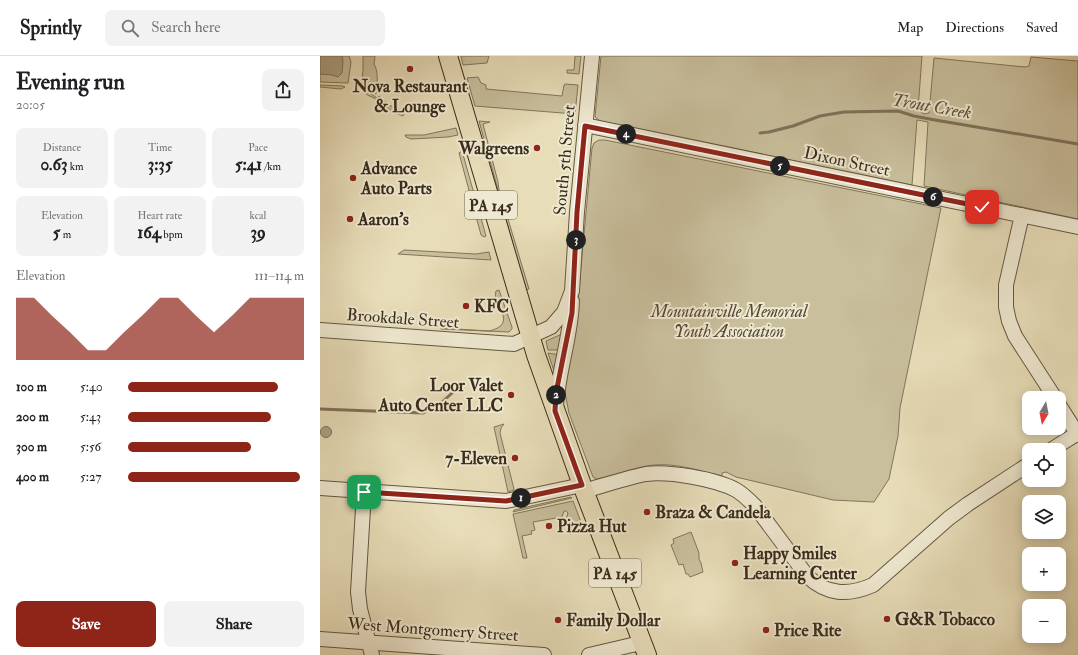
<!DOCTYPE html>
<html lang="en">
<head>
<meta charset="utf-8">
<style>
	:root { --surface:#fff; --page:#f2f2f2; --text:#202124; --muted:#757577; --line:#e0e0e0; --accent:#8f2418 }
	body { margin:0; font-family:"IM FELL Double Pica",serif; background:var(--page); color:var(--text); height:100vh; display:flex; flex-direction:column; font-size:15px; white-space:nowrap }
	* { box-sizing:border-box; margin:0 }
	p { font-size:13px; color:var(--muted) }
	.icon { flex:none; width:22px; height:22px; fill:none; stroke:currentColor; stroke-width:2; stroke-linecap:round; stroke-linejoin:round }
	.map { position:relative; flex:1; overflow:hidden }
	.drawer { display:flex; flex-direction:column; background:var(--surface); width:320px }
	.drawer>* { flex:none }
	.needle { width:26px; rotate:190deg }
	.controls { position:absolute; left:702px; top:335px; display:grid; gap:8px }
	.controls a { display:grid; place-items:center; width:44px; height:44px; border-radius:8px; background:var(--surface); box-shadow:0 2px 10px #0003; font-size:20px }
	.pin { position:absolute; display:grid; place-items:center; width:34px; height:34px; color:#fff; margin:-17px; border-radius:8px; box-shadow:0 2px 6px #0006 }
	.km { position:absolute; width:20px; height:20px; margin:-10px; border-radius:50%; background:#222; color:#fff; font-size:11px; line-height:20px; text-align:center }
	.round { display:grid; place-items:center; flex:none; width:42px; height:42px; border-radius:8px; background:var(--page) }
	.headline { display:flex; align-items:center; justify-content:space-between; height:68px; padding:0 16px }
	h1 { font-size:22px; font-weight:700; line-height:30px }
	.metrics { display:grid; grid-template-columns:repeat(3,1fr); gap:6px; height:68px; padding:4px 16px }
	.metrics div { display:grid; align-content:center; border-radius:8px; background:var(--page); text-align:center }
	.metrics b { font-size:17px; font-weight:700 }
	.metrics small { font-size:11px; font-weight:400 }
	.metrics p { font-size:11px }
	.chart { height:112px; padding:8px 16px }
	.chart p { display:flex; justify-content:space-between }
	.chart svg { width:100%; height:72px; margin-top:4px; fill:var(--accent); opacity:.7 }
	.cta { display:flex; gap:8px; margin-top:auto; padding:8px 16px }
	.cta a { flex:1; height:46px; border-radius:8px; background:var(--accent); color:#fff; font-size:16px; font-weight:700; line-height:46px; text-align:center }
	.cta a+a { background:var(--page); color:var(--text) }
	ul { padding:0 16px; list-style:none; font-size:13px }
	li { display:grid; grid-template-columns:64px 48px 1fr; align-items:center; height:30px }
	li i { height:10px; border-radius:5px; background:var(--accent) }
	header { display:flex; align-items:center; gap:24px; box-sizing:border-box; height:56px; padding:0 20px; background:var(--surface); border-bottom:1px solid var(--line) }
	header strong { font-size:19px }
	nav { display:flex; gap:22px; margin-inline-start:auto; font-size:14px }
	.search { width:280px; height:36px; background:var(--page); display:flex; align-items:center; gap:10px; box-sizing:border-box; padding:0 14px; border-radius:8px; color:var(--muted); font-size:15px }
	main { display:flex; flex:1; min-height:0 }
	.map>svg:first-child { display:block }
	.green { fill:#c9bf9d; stroke:#81765c }
	.water { fill:#aca183; stroke:#7e725a }
	.lines { fill:none; stroke-linecap:round; stroke-linejoin:round }
	.stream { stroke:#7e725a; stroke-width:3 }
	.minor-casing { stroke:#645843; stroke-width:16 }
	.major-casing { stroke:#392c1c; stroke-width:20 }
	.minor { stroke:#efe9d1; stroke-width:14 }
	.major { stroke:#e7ddb8; stroke-width:18 }
	.route-casing { stroke:#fff; stroke-width:8 }
	.route { stroke:#8f2418; stroke-width:5 }
	.poi-dot { fill:#8f2418; stroke:#efe9d1; stroke-width:1.5 }
	.labels { text-anchor:middle; stroke-width:4; stroke-linejoin:round; paint-order:stroke }
	.shield { fill:#efe9d1; stroke:#706552; stroke-width:1 }
	.shield-label { font-size:16px; font-weight:bold; fill:#392c1c }
	.poi-label { font-size:17px; font-weight:bold; fill:#392c1c; stroke:#efe9d1; text-anchor:start }
	.street-label { font-size:17px; fill:#392c1c; stroke:#efe9d1 }
	.park-label { font-size:17px; font-style:italic; fill:#564936; stroke:#efe9d1 }
	.water-label { font-size:18px; font-style:italic; fill:#5c4f3b; stroke:#efe9d1 }
</style>
</head>
<body>
<header>
<strong>Sprintly</strong>
<div class="search"><svg class="icon" aria-label="search" viewBox="0 0 24 24"><circle cx="10" cy="10" r="6"/><path d="M15 15l6 6"/></svg>Search here</div>
<nav><a>Map</a><a>Directions</a><a>Saved</a></nav>
</header>
<main>
<section class="drawer">
<div class="headline"><div><h1>Evening run</h1><p>20:05</p></div><a class="round"><svg class="icon" aria-label="share" viewBox="0 0 24 24"><path d="M12 15V3M7 8l5-5 5 5M5 13v7h14v-7"/></svg></a></div>
<div class="metrics">
<div><p>Distance</p><b>0.63<small> km</small></b></div>
<div><p>Time</p><b>3:35</b></div>
<div><p>Pace</p><b>5:41<small> /km</small></b></div>
</div>
<div class="metrics">
<div><p>Elevation</p><b>5<small> m</small></b></div>
<div><p>Heart rate</p><b>164<small> bpm</small></b></div>
<div><p>kcal</p><b>39</b></div>
</div>
<div class="chart"><p><span>Elevation</span>111–114 m</p>
<svg viewBox="0 0 160 44" preserveAspectRatio="none"><path d="M0 44V6L10 6L20 17L30 27L40 38L50 38L60 27L70 17L80 6L90 6L100 17L110 27L120 17L130 6L140 6L150 6L160 6V44z"/></svg>
</div>
<ul>
<li><b>100 m</b>5:40<i style="width:85%"></i></li>
<li><b>200 m</b>5:43<i style="width:81%"></i></li>
<li><b>300 m</b>5:56<i style="width:70%"></i></li>
<li><b>400 m</b>5:27<i style="width:98%"></i></li>
</ul>
<div class="cta"><a>Save</a><a>Share</a></div>
</section>
<div class="map">
<svg width="758" height="599" viewBox="0 0 758 599">
	<rect width="100%" height="100%" fill="#e7ddb8"/>
	<filter id="stains"><feTurbulence type="fractalNoise" baseFrequency=".005" numOctaves="4"/><feColorMatrix values="0 0 0 0 .2 0 0 0 0 .09 0 0 0 0 .02 0 0 0 .5 -.17"/></filter>
	<radialGradient id="worn" r=".72"><stop offset=".6" stop-color="#630" stop-opacity="0"/><stop offset="1" stop-color="#630" stop-opacity=".3"/></radialGradient>
	<!-- green -->
	<path class="green" d="M0,0H29L31,6L28,27L0,26Z
		M43,0H55L54,8C59,16 57,29 56,38L41,30L43,15Z
		M141,0H169L167,7L143,9Z
		M255,0H261L259,18L247,17V14H254Z
		M281,0H602L598,54L604,58L609,57L614,2L705,11L709,10L711,1L758,5V163L604,130L608,66L597,64L592,129L280,65L275,61Z
		M158,21L161,27L166,29V33L242,40L244,29L245,28L258,29L255,58L155,50L147,22Z
		M0,29L23,30L25,31L21,33L0,31Z
		M45,34L57,42L59,40L69,49L77,53L85,55L83,60C71,56 64,49 54,42C50,40 46,39 43,35Z
		M159,65L170,66L163,68L178,126L180,141Z
		M136,72L138,79L128,81L91,83L86,81L85,79H104Z
		M279,84H285L621,152L580,352L578,380L569,423L554,446L513,444L416,421L406,416L402,417V420C380,415 357,407 334,409C315,411 296,419 277,423L273,421L249,357L244,332L258,243L272,92L274,87Z
		M142,95L166,180L164,181L161,179L139,97Z
		M188,155L195,157L194,161L188,163L209,233L206,234L184,157Z
		M84,194L156,198L169,196L171,204L78,198Z
		M179,234L192,271V273L189,276L121,273V272L169,275C200,268 171,247 176,235Z
		M242,278L240,294H228L226,285Z
		M228,297L240,299L235,318Z
		M184,368L181,372L180,377L194,433V434L188,436L174,371Z
		M251,441L252,442L193,456L194,454Z
		M253,445L264,474L250,478L246,463L248,457L246,455H244L242,461L213,466L215,474L211,475L212,478L202,480L207,502H203L193,458Z
		M371,476L379,497V503L381,507L383,516L370,521L368,518H366L363,508L359,509L351,489L354,487L353,483Z"/>
	<!-- water -->
	<path class="water" d="M0,0H22L23,5L22,17L18,21L12,19L0,18Z
		M0.5 376a5.5 5.5 0 1 1 11 0a5.5 5.5 0 1 1-11 0Z"/>
	<g class="lines">
		<!-- stream -->
		<path class="stream" d="M440,77L449,76L473,70L500,60L524,56L578,55L594,60L615,64L758,88
			M0,353L103,357L120,348L143,327"/>
		<!-- minor casing -->
		<g class="minor-casing">
			<path id="minor" d="M265,69L758,171
				M702,159L686,229V251L689,265L695,280L735,342
				M0,274L194,288L231,271L244,256L252,235L257,156L272,0
				M739,349L758,379
				M236,351C238,315 251,281 252,245
				M731,394L758,377
				M0,432L186,445L262,429
				M264,435C285,429 306,422 326,418C349,415 396,423 416,434C423,438 429,444 435,450L487,520C507,539 528,540 553,529L629,462L648,448L709,408
				M44,436L38,536L40,553L52,599
				M0,583L224,599
				M269,599L312,589L322,586"/>
		</g>
		<!-- major casing -->
		<g class="major-casing">
			<path id="major" d="M128,0L216,299L262,429L327,599"/>
		</g>
		<!-- minor -->
		<use href="#minor" class="minor"/>
		<!-- major -->
		<use href="#major" class="major"/>
	</g>
	<g class="lines">
		<!-- route casing -->
		<g class="route-casing">
			<path id="route" d="M44,436L186,445L262,429L235,355L236,337L252,257L257,156L265,70L662,151"/>
		</g>
		<!-- route -->
		<use href="#route" class="route"/>
	</g>
	<!-- markers -->
	<g class="poi-dot">
		<circle cx="90" cy="13" r="4"/>
		<circle cx="217" cy="92" r="4"/>
		<circle cx="33" cy="122" r="4"/>
		<circle cx="30" cy="163" r="4"/>
		<circle cx="146" cy="250" r="4"/>
		<circle cx="191" cy="339" r="4"/>
		<circle cx="195" cy="402" r="4"/>
		<circle cx="327" cy="456" r="4"/>
		<circle cx="229" cy="470" r="4"/>
		<circle cx="415" cy="507" r="4"/>
		<circle cx="567" cy="563" r="4"/>
		<circle cx="238" cy="564" r="4"/>
		<circle cx="446" cy="574" r="4"/>
	</g>
	<g class="labels">
		<!-- shield labels -->
		<g class="shield">
			<rect x="145" y="135" width="52" height="28" rx="3"/>
			<rect x="269" y="503" width="52" height="28" rx="3"/>
		</g>
		<g class="shield-label">
			<text x="171" y="155">PA 145</text>
			<text x="295" y="523">PA 145</text>
		</g>
		<!-- poi labels -->
		<g class="poi-label">
			<text x="90" y="36" text-anchor="middle">Nova Restaurant<tspan x="90" dy="20">&amp; Lounge</tspan></text>
			<text x="209" y="98" text-anchor="end">Walgreens</text>
			<text x="41" y="118">Advance<tspan x="41" dy="20">Auto Parts</tspan></text>
			<text x="38" y="169">Aaron's</text>
			<text x="154" y="256">KFC</text>
			<text x="183" y="335" text-anchor="end">Loor Valet<tspan x="183" dy="20">Auto Center LLC</tspan></text>
			<text x="187" y="408" text-anchor="end">7-Eleven</text>
			<text x="335" y="462">Braza &amp; Candela</text>
			<text x="237" y="476">Pizza Hut</text>
			<text x="423" y="503">Happy Smiles<tspan x="423" dy="20">Learning Center</tspan></text>
			<text x="575" y="569">G&amp;R Tobacco</text>
			<text x="246" y="570">Family Dollar</text>
			<text x="454" y="580">Price Rite</text>
		</g>
		<!-- street labels -->
		<g class="street-label">
			<text transform="translate(244 104) rotate(-85)" y="6">South 5th Street</text>
			<text transform="translate(527 105) rotate(12)" y="6">Dixon Street</text>
			<text transform="translate(83 262) rotate(4)" y="6">Brookdale Street</text>
			<text transform="translate(113 573) rotate(4)" y="6">West Montgomery Street</text>
		</g>
		<!-- park labels -->
		<g class="park-label">
			<text x="409" y="261">Mountainville Memorial<tspan x="409" dy="20">Youth Association</tspan></text>
		</g>
		<!-- water labels -->
		<g class="water-label">
			<text transform="translate(612 50) rotate(10)" y="6">Trout Creek</text>
		</g>
	</g>
	<rect width="100%" height="100%" filter="url(#stains)"/>
	<rect width="100%" height="100%" fill="url(#worn)"/>
</svg>
<div class="controls">
<a><svg class="needle" viewBox="-14 -14 28 28"><path d="M0-13l5 13h-10z" fill="#e53935"/><path d="M0 13l5-13h-10z" fill="#757577"/></svg></a>
<a><svg class="icon" aria-label="locate" viewBox="0 0 24 24"><circle cx="12" cy="12" r="6"/><path d="M12 2v4M12 18v4M2 12h4M18 12h4"/></svg></a>
<a><svg class="icon" aria-label="layers" viewBox="0 0 24 24"><path d="M12 4l9 5-9 5-9-5zM3 14l9 5 9-5"/></svg></a>
<a>+</a>
<a>−</a>
</div>
<div class="pin" style="left:44px;top:436px;background:#1e9e55"><svg class="icon" aria-label="arrive" viewBox="0 0 24 24"><path d="M6 21V4h12l-3 4 3 4H6"/></svg></div>
<div class="pin" style="left:662px;top:151px;background:#d93025"><svg class="icon" aria-label="check" viewBox="0 0 24 24"><path d="M5 12l5 5 9-10"/></svg></div>
<b class="km" style="left:201px;top:442px">1</b>
<b class="km" style="left:236px;top:339px">2</b>
<b class="km" style="left:256px;top:184px">3</b>
<b class="km" style="left:306px;top:78px">4</b>
<b class="km" style="left:460px;top:110px">5</b>
<b class="km" style="left:613px;top:141px">6</b>
</div>
</main>
</body>
</html>
